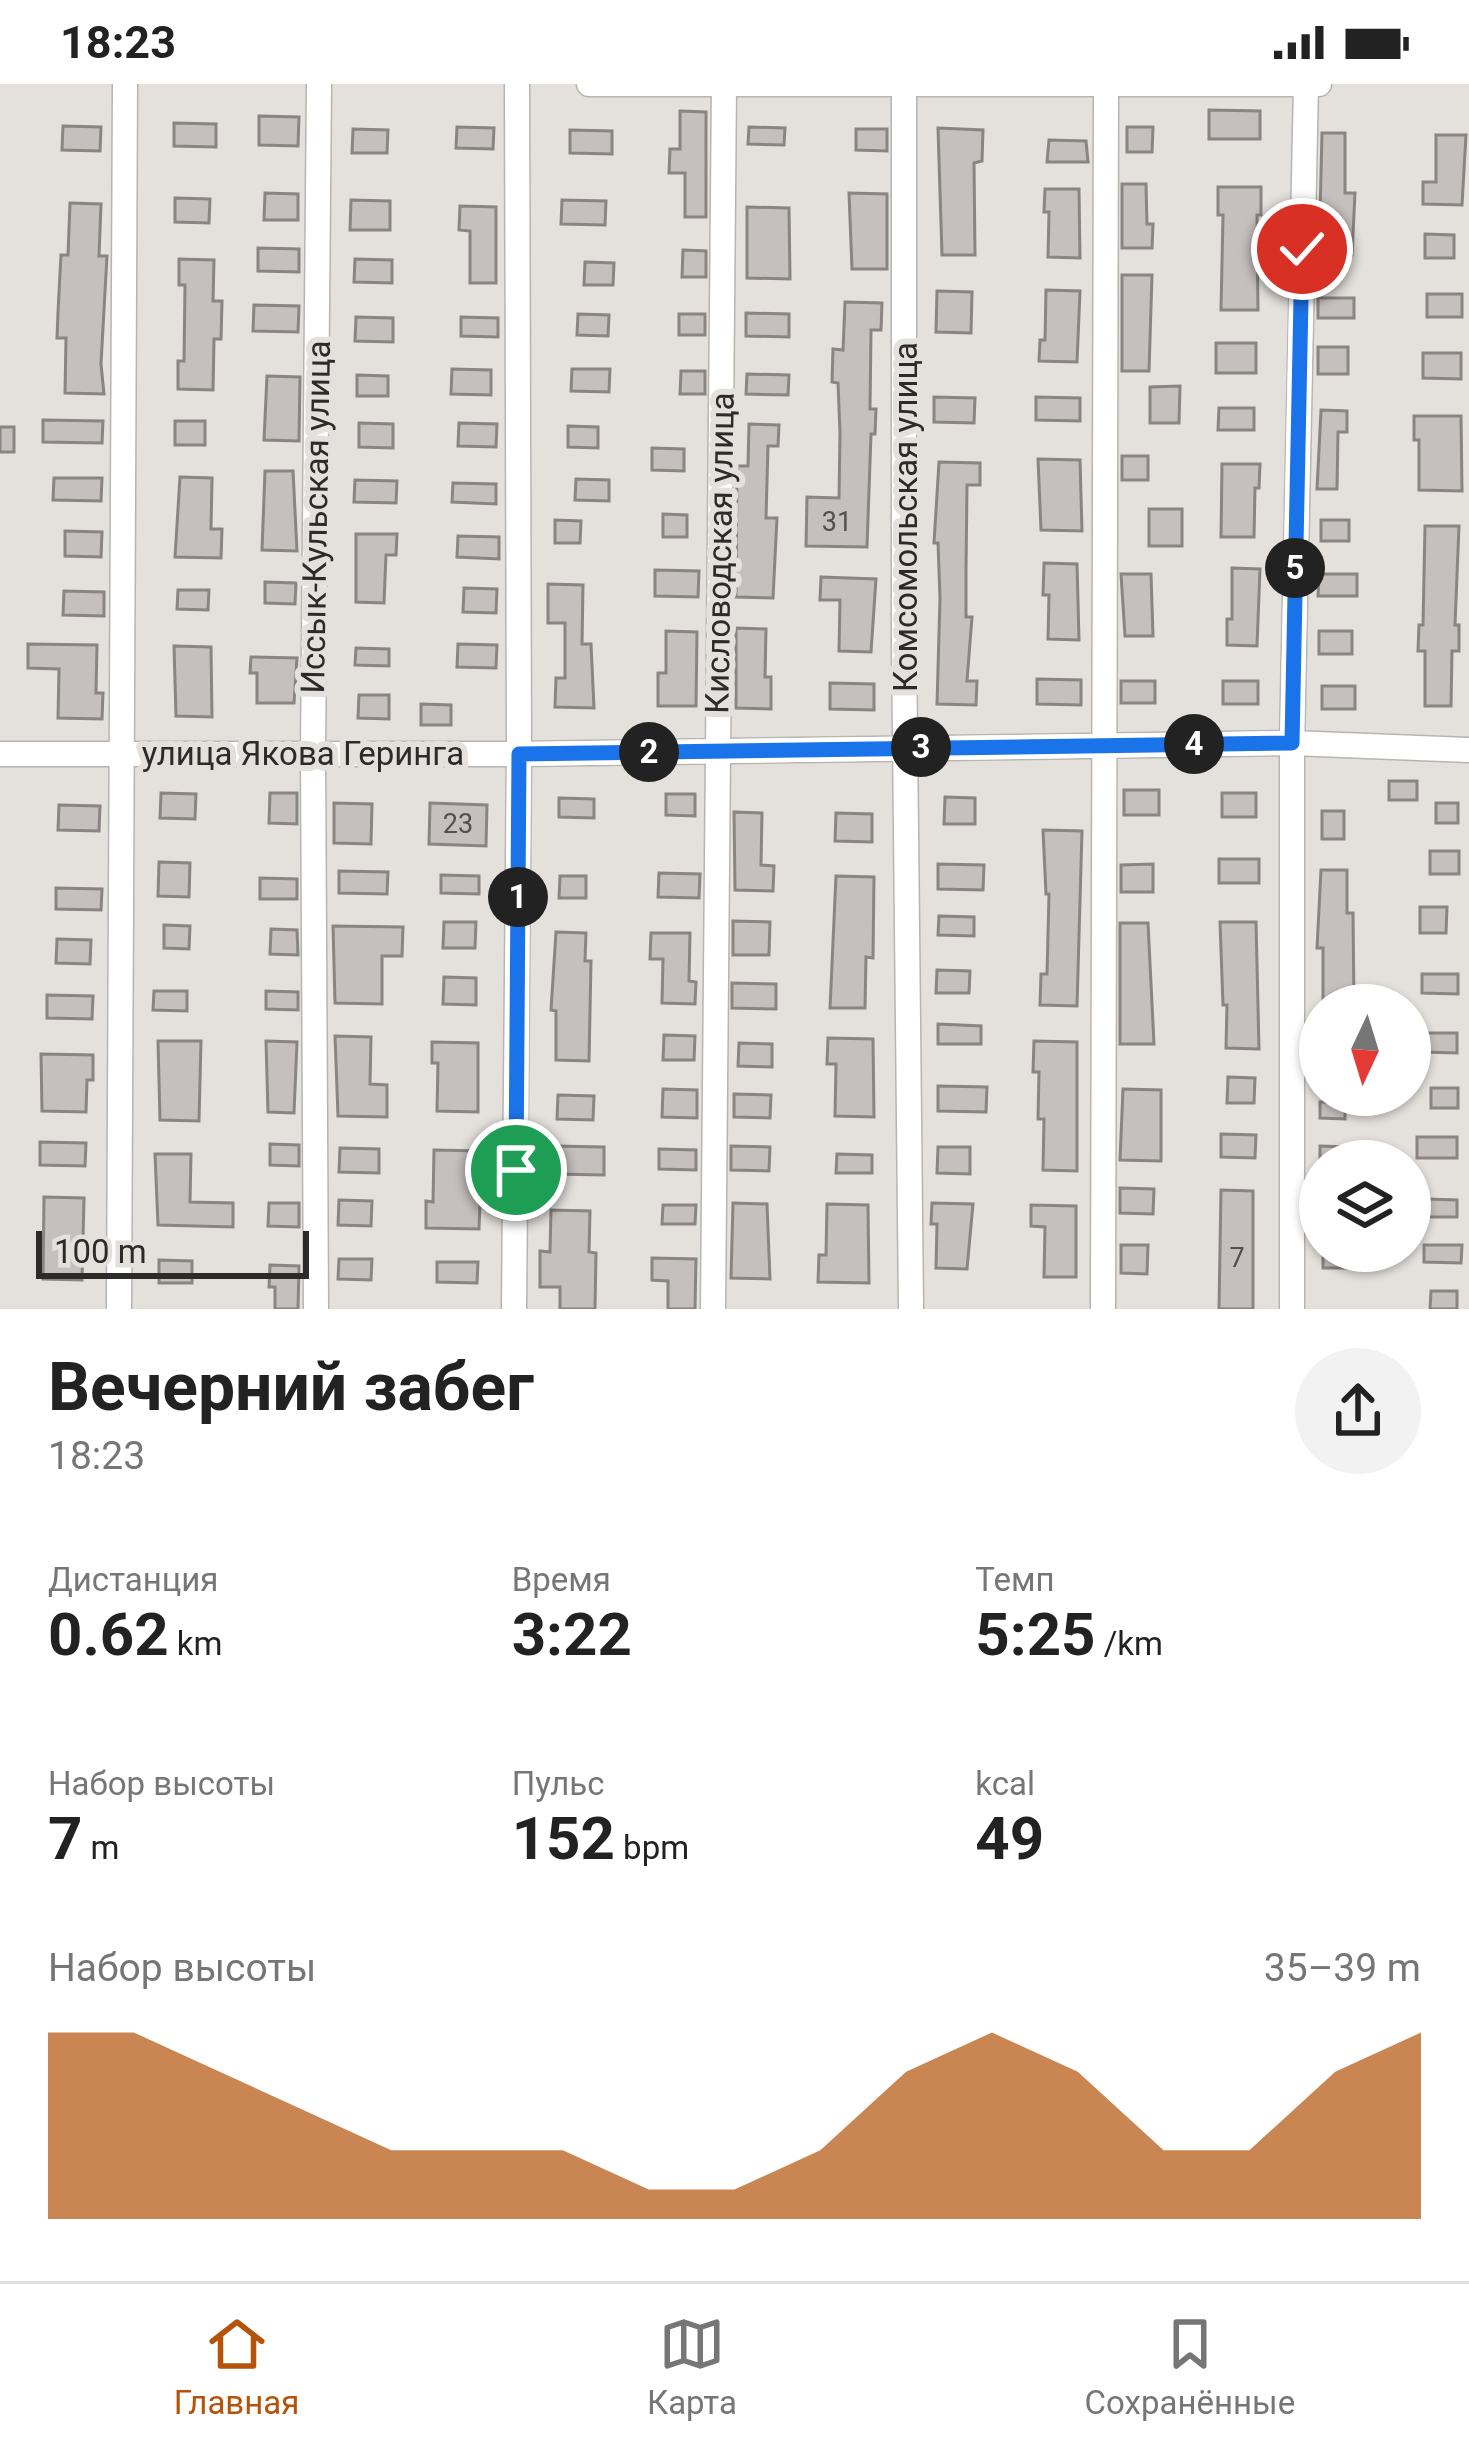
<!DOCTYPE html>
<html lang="ru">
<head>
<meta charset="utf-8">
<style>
	:root { --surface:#fff; --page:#f2f2f2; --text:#222; --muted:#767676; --line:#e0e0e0; --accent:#b45309 }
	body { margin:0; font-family:Roboto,sans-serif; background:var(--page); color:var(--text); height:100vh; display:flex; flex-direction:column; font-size:45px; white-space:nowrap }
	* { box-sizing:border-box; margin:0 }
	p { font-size:39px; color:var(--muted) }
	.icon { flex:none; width:66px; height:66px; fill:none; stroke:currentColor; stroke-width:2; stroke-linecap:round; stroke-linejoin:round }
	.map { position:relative; height:1225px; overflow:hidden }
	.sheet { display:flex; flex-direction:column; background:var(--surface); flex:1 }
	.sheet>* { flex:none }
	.needle { width:78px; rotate:184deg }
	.controls { position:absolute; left:1299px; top:900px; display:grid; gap:24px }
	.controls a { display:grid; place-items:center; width:132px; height:132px; border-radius:50%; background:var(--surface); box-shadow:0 3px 9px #0004; font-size:60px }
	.scale { position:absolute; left:36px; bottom:30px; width:273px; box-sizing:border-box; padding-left:12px; border:6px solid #2c2b29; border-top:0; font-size:33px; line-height:42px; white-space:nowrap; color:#2c2b29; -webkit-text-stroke:9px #e4e0dc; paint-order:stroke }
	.pin { position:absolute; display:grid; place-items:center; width:102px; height:102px; color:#fff; margin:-51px; border:6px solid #fff; border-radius:50%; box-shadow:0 3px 12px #0007 }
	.km { position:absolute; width:60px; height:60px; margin:-30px; border-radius:50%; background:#222; color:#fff; font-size:33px; line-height:60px; text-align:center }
	.round { display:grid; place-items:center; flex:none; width:126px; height:126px; border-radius:63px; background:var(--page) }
	.overview { display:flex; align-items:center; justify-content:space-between; height:204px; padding:0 48px }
	h1 { font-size:66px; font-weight:700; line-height:90px }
	.metrics { display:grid; grid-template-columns:repeat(3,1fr); gap:18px; height:204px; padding:12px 48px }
	.metrics div { display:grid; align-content:center }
	.metrics b { font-size:60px; font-weight:700 }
	.metrics small { font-size:33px; font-weight:400 }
	.metrics p { font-size:33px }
	.chart { height:336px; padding:24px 48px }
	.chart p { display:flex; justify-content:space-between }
	.chart svg { width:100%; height:216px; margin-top:12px; fill:var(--accent); opacity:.7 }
	.status { display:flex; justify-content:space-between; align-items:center; height:84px; padding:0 60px; background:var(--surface); direction:ltr }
	.status svg { height:33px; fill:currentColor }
	.tabs { display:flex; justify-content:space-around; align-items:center; height:168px; border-top:3px solid var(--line); background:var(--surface); font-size:33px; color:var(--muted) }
	.tabs a { display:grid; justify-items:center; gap:6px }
	.tabs .current { color:var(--accent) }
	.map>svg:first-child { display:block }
	.building { fill:#c5bfbd; stroke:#8a8482; stroke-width:3 }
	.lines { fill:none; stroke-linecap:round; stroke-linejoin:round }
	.minor-casing { stroke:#b8b4b0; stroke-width:27 }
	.minor { stroke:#fff; stroke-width:24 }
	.route-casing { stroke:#fff; stroke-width:24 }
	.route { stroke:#1a73e8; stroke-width:15 }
	.labels { text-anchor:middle; stroke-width:12; stroke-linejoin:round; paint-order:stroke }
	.number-label { font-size:27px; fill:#52504e }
	.street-label { font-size:33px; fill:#2c2b29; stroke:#e4e0dc }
</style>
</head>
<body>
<div class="status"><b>18:23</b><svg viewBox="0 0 49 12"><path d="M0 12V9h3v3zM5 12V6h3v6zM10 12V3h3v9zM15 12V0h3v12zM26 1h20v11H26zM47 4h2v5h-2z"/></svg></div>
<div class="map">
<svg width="1469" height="1225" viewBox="0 0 1469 1225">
	<rect width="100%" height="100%" fill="#e4e0dc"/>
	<!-- building -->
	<path class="building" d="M1209,26L1260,27V55H1209Z
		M680,27L706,28V133H685V89H669L670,65H680Z
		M259,32L299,33L298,62L259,61Z
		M174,39L216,40V63L174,62Z
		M63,42L101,43L100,67L62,66Z
		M457,43L494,44L493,65L456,64Z
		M749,43L785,44L784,61L748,60Z
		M1127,43H1153L1152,68H1127Z
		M938,44L983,46L982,77L974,79L975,171H942Z
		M353,45L388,46L387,69H352Z
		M856,45H887V67L856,66Z
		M570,46L612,47V70L570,69Z
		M1322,49H1345V109H1355L1352,171H1319Z
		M1436,51H1466L1462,121L1423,120V98H1436Z
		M1049,56L1086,57L1088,78H1047Z
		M1122,100H1146L1147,140H1153L1152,164H1122Z
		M1218,103H1261V131H1257L1258,226H1221L1223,131H1218Z
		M1045,105H1079L1080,174L1048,173L1049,128H1044Z
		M265,109L298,110V136H264Z
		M849,109L887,110V185H852Z
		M175,114L210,115L209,139L175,138Z
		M351,116L390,117V146H350Z
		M562,116L606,117L605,141L561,140Z
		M70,119L101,120L99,172H107L101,280L104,310L65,309L66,254H57L58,228L61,171H68Z
		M460,122L496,123V199H470V147L459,146Z
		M747,123L789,124L790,195L747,194Z
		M1425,150L1454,151V174H1425Z
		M258,164L299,165V188L258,187Z
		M683,166L706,167V193H682Z
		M179,175L214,176L213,217H222L221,255H214L213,306L178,305V277H184L185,201H179Z
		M355,175L392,176V199L354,198Z
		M585,178L614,179L613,201H584Z
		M1122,191H1152L1149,287H1122Z
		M1046,206L1080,207L1077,278L1039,277L1040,256H1045Z
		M937,207L972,208L971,249L936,248Z
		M1427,210H1462V233H1427Z
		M1318,214H1354V234H1318Z
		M845,218L882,219L881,246H871L870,325H876L875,350H871L867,463L806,462L807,413L839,414L840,349L838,299L832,298L833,265L843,266Z
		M254,221L299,222L298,248L253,247Z
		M746,229L789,230V253L746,252Z
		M578,230L609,231L608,252L577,251Z
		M679,230H705V251H679Z
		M356,233L393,234V258L355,257Z
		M461,233L498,234V253L461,252Z
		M1216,259H1256V289H1216Z
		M1318,263H1348V290H1318Z
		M1423,269H1461V295L1423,294Z
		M452,285L491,286V311L451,310Z
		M572,285H610L609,308L571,307Z
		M681,287H705V310H680Z
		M747,290L789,291L788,311L746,310Z
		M357,291L388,292V312H357Z
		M267,292L300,293L299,357L264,356Z
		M1180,302L1179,339H1150V303Z
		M934,313L975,314L974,339L934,338Z
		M1036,313L1080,314V337L1036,336Z
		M1219,324H1254V346H1218Z
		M1321,326L1347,327V348H1338L1337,405H1317Z
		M1414,332H1461L1462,407L1419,406V356H1414Z
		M43,336L103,337L102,359L43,358Z
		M175,337H205V361H175Z
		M359,339L393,340V364L359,363Z
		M459,339L497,340L496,363L458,362Z
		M749,340L779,341L778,362H768L766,434H777L773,514L736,513L737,382H748Z
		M568,342L598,343V364L568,363Z
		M0,343H14V368H0Z
		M652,364L684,365V387L652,386Z
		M1122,372H1148V396H1122Z
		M1038,375L1080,376L1082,447L1041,446Z
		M939,378L980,379V401H967L966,486V533H972L967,597H977L976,621L937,620L940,514L938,459H934Z
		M1222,380H1260L1259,404H1255L1254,453H1221Z
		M265,387H293L297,467L262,466Z
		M180,393L212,394L211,445H222L221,474L175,473Z
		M54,394H102L101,417L53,416Z
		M576,395L609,396V417L575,416Z
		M355,396L397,397L396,419L354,418Z
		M453,399L496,400V420L452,418Z
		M1149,425H1182V462H1149Z
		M663,430L687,431V453H663Z
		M555,436L581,437L580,459H555Z
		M1321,436H1349V457H1321Z
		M1425,442H1459L1455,541H1459V567H1452L1451,622H1425V567H1418L1419,541H1423Z
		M65,447L102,448L101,473L65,472Z
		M356,450H397L396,471H386L384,519L356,518Z
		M458,452L499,453V475L457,473Z
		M1044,479L1077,480L1079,556L1048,555L1049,511H1043Z
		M1232,484L1260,485L1257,562L1227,561V535H1232Z
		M655,486L699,487L698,513L655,512Z
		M1121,490H1151L1153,552H1125Z
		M1319,490H1357V512H1318Z
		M821,493L876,495L871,568L839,567L840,516H820Z
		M265,498L296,499L295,520L265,519Z
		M548,500L583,501L582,560H591L594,624L555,623L556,594H565V539H548Z
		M464,504L497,505L496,529L463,528Z
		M178,506H209L208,526L177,525Z
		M64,507L104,508V532L63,531Z
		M736,544L766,545L765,593H771V625L736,624Z
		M666,547L697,548L696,622H658V589H666Z
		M1319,547H1352V570H1319Z
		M28,560L97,561L96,609H103L102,635L58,634L59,585L28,584Z
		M458,560L497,561L496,584L457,583Z
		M174,562L211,563L212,633L176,632Z
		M356,564L389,565V582L355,581Z
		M251,573L297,574L294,619H257V589H250Z
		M1037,595L1081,596V621L1037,620Z
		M1121,597H1155V619H1121Z
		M1223,597H1258V620H1223Z
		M830,599L874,600V626L830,625Z
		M1322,602H1355V625H1322Z
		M359,611H389V635L358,634Z
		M421,620L451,621V641H421Z
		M1389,697H1417V716H1389Z
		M1124,706H1159V731H1124Z
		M161,709L196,710L195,735L160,734Z
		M270,709H297V740L269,739Z
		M1222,709H1256V733H1222Z
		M666,710H695V732L666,731Z
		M945,713L975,714V740H944Z
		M559,714L594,715V734L559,733Z
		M334,719L372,720L371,760L334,759Z
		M430,719L487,721L486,762L429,760Z
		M1436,719H1458V739H1436Z
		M59,721L100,722L99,747L58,746Z
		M1322,727H1344V755H1322Z
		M734,728L762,729L761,781L774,782L773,807L735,806Z
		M836,729L872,730V758L835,757Z
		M1043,746L1082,747L1077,922L1040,921L1041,890H1047L1049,810H1046Z
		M1430,767H1459V790H1430Z
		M1219,775H1259V799H1219Z
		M159,778L190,779L189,813L158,812Z
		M938,780L984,781L983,806L938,805Z
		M1153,780V808H1121V781Z
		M1321,786H1347V829H1353L1354,921H1323V864H1317Z
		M339,787L388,788L387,810L339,809Z
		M659,789L700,790L699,814L658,813Z
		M441,791L479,792V810L441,809Z
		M560,792H586V814H559Z
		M836,792L874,793L873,874L866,873L865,924H830Z
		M260,794L297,795V815H260Z
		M56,804L102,805L101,826L56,825Z
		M1420,823H1447L1446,849H1420Z
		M939,832L974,833V852L938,851Z
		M733,837L770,838L769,871H733Z
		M444,838H476L475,864H443Z
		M1220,838H1256L1259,965L1226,964L1227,921H1223Z
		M1120,839H1148L1154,960H1120Z
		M164,841L190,842L189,865L164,864Z
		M333,842L403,843L402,872H382V920L335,919Z
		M271,845L297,846L298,871L270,870Z
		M556,848L586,849L585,877H591L589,977L556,976V927L551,926Z
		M651,849H690L689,897L696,898L695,920L662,919L663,875H650Z
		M57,855L91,856L90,880L56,879Z
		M937,886L970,887L969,909H936Z
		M1422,890H1458V910L1422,909Z
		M444,893L476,894V921L443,920Z
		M732,899L776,900V925L732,924Z
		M154,907H187V927L153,926Z
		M266,907L298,908V926L266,925Z
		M47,911L93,912L92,935L47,934Z
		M938,940L981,942V960H938Z
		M1420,949H1457V969L1420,968Z
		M664,951L695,952L694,976H663Z
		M335,952L371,953L370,1000L387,1001V1033L338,1032Z
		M828,954L873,955L874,1033L835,1032L836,980H827Z
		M158,957H201L199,1037L160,1036Z
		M266,957L297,958L294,1029L268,1028Z
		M1034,957L1077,958V1087L1043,1086L1044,1035H1038L1039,988H1033Z
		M432,958L478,959V1028L437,1027L438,979H432Z
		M739,959L772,960V983L738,982Z
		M41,970L93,971V996H87L86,1028L42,1027Z
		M1228,993L1255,994L1254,1019H1227Z
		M938,1002L987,1003L986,1028L938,1027Z
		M1431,1004H1458V1024H1431Z
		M663,1005L697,1006V1034L662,1033Z
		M1123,1005L1161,1006V1077L1120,1076Z
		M734,1010L771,1011L770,1034L734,1033Z
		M558,1011L594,1012L593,1036L557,1035Z
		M1320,1018H1345V1035L1320,1034Z
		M1221,1050L1256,1051L1255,1074L1221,1073Z
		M1417,1053H1457V1074H1417Z
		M40,1058L86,1059L85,1082L40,1081Z
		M270,1060L299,1061V1082L270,1081Z
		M554,1062L604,1063V1091L554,1090Z
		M731,1062L770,1063L769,1087L731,1086Z
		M1320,1062L1348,1063V1077H1320Z
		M938,1063H970V1090L937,1089Z
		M340,1064L379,1065V1089L339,1088Z
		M659,1065L696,1066V1086L659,1085Z
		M434,1066L482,1067L479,1145L426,1144V1117L433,1118Z
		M155,1070H191L190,1118L233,1119V1143L158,1141Z
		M837,1070L872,1071V1089H836Z
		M1120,1104L1154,1105L1153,1130L1120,1129Z
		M1221,1106L1253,1107V1225H1219Z
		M44,1113L84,1114L82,1196L43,1195Z
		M1427,1115L1457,1116V1133H1427Z
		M339,1116L372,1117L371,1142L338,1141Z
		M269,1119H299V1143L268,1142Z
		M733,1119L767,1120L770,1195L731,1194Z
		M932,1119L973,1120L967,1185L936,1184L937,1140H931Z
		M827,1120L868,1121L869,1199L818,1198L819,1171H826Z
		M663,1121H696L695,1140H662Z
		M1031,1121L1076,1122V1193H1044L1045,1143L1031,1142Z
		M551,1126L590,1127L589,1168L596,1169L595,1225H560V1203H540V1167L550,1168Z
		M1121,1161H1148L1147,1190L1121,1189Z
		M1424,1161H1462L1461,1179L1424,1178Z
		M1323,1167H1350L1349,1184H1323Z
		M652,1174L696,1175L695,1225H668V1197L652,1196Z
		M339,1175H372L371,1196L338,1195Z
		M159,1176L192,1177V1199H159Z
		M437,1178H478L477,1199L437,1198Z
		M270,1181L299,1182L298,1225H275V1203H269Z
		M1431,1207H1457V1225H1430Z"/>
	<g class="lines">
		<!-- minor casing -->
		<g class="minor-casing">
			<path id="minor" d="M589,0H1319
				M904,0V557L911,1225
				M0,670H519L1292,659L1469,666
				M119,1225L125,0
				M316,1225L313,669L319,0
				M514,1225L519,670L517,0
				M713,1225L724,0
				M1103,1225L1106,0
				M1292,1225V659L1306,0"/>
		</g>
		<!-- minor -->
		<use href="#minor" class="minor"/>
	</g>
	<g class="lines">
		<!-- route casing -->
		<g class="route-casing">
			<path id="route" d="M516,1086L519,670L1292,659L1302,165"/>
		</g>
		<!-- route -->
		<use href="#route" class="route"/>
	</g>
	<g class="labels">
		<!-- number labels -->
		<g class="number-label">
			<text x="837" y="447">31</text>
			<text x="458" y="749">23</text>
			<text x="1237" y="1183">7</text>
		</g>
		<!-- street labels -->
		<g class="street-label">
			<text transform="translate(315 433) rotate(-89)" y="12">Иссык-Кульская улица</text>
			<text transform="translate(905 433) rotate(-90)" y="12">Комсомольская улица</text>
			<text transform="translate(719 469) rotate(-89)" y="12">Кисловодская улица</text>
			<text x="303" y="681">улица Якова Геринга</text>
		</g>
	</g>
</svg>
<div class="controls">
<a><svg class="needle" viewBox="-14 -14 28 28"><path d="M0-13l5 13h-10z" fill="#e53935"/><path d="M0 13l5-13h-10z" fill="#767676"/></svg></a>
<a><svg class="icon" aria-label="layers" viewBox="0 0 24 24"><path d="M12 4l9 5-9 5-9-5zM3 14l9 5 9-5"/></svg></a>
</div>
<div class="scale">100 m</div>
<div class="pin" style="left:516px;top:1086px;background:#1e9e55"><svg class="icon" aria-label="arrive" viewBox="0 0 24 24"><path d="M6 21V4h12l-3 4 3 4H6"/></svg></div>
<div class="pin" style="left:1302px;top:165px;background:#d93025"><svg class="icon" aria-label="check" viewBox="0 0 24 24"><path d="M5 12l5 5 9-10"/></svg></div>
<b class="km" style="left:518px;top:813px">1</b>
<b class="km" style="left:649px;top:668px">2</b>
<b class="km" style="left:921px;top:663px">3</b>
<b class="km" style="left:1194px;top:660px">4</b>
<b class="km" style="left:1295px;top:484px">5</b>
</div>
<section class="sheet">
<div class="overview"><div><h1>Вечерний забег</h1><p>18:23</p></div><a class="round"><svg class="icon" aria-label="share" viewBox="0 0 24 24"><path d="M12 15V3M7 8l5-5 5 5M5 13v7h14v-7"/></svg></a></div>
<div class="metrics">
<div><p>Дистанция</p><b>0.62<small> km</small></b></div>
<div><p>Время</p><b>3:22</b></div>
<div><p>Темп</p><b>5:25<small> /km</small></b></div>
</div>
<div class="metrics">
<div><p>Набор высоты</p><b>7<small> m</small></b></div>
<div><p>Пульс</p><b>152<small> bpm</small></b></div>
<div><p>kcal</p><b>49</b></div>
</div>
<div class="chart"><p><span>Набор высоты</span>35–39 m</p>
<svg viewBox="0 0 160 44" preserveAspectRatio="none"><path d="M0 44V6L10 6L20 14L30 22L40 30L50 30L60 30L70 38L80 38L90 30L100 14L110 6L120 14L130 30L140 30L150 14L160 6V44z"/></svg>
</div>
</section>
<nav class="tabs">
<a class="current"><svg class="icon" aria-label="home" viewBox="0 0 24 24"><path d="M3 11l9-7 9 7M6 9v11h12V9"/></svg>Главная</a>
<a><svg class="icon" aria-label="map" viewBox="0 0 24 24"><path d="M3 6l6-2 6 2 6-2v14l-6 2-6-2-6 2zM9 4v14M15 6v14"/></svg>Карта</a>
<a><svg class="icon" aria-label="saved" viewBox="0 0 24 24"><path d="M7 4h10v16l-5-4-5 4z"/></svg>Сохранённые</a>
</nav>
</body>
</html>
